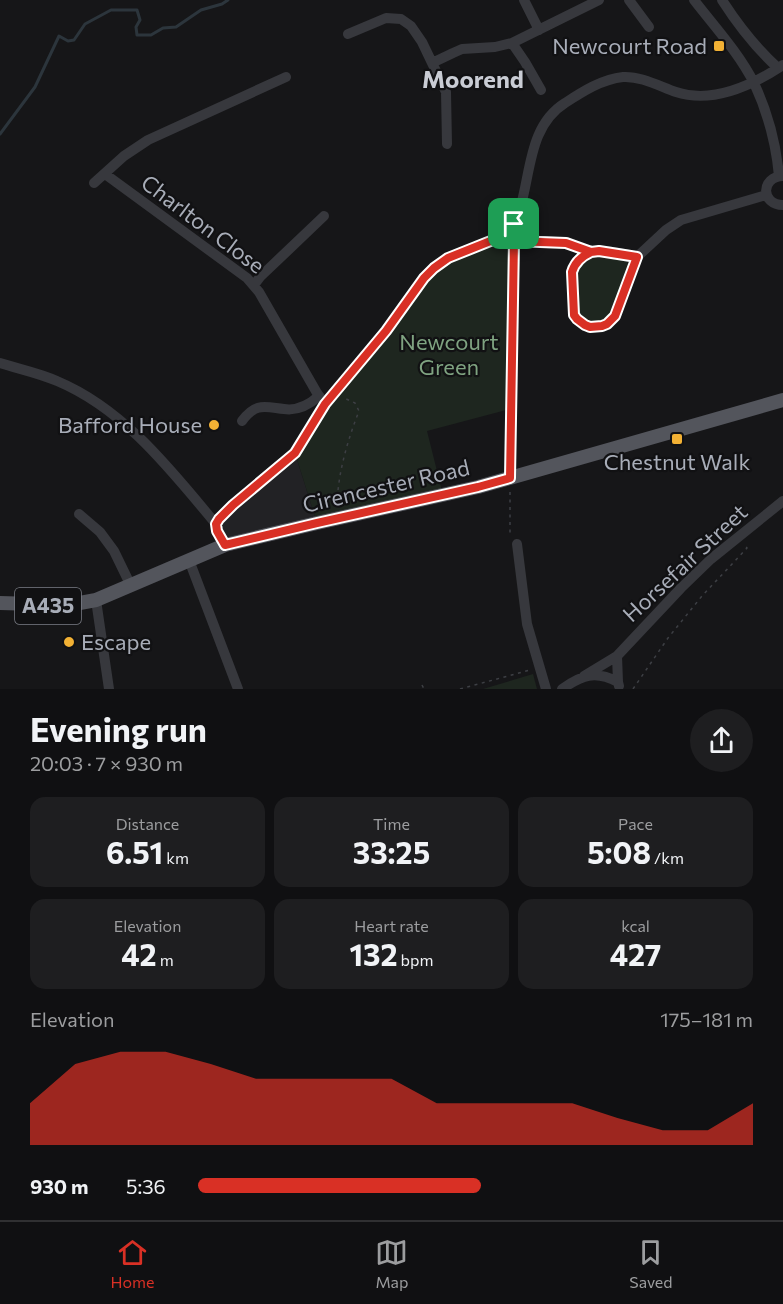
<!DOCTYPE html>
<html lang="en">
<head>
<meta charset="utf-8">
<style>
	:root { --surface:#101012; --page:#1e1e20; --text:#f1f3f6; --muted:#9c9d9f; --line:#303032; --accent:#d93025 }
	body { margin:0; font-family:Commissioner,sans-serif; background:var(--page); color:var(--text); height:100vh; display:flex; flex-direction:column; font-size:22px; white-space:nowrap }
	* { box-sizing:border-box; margin:0 }
	p { font-size:20px; color:var(--muted) }
	.icon { flex:none; width:33px; height:33px; fill:none; stroke:currentColor; stroke-width:2; stroke-linecap:round; stroke-linejoin:round }
	.map { position:relative; height:689px; overflow:hidden }
	.sheet { display:flex; flex-direction:column; background:var(--surface); flex:1 }
	.sheet>* { flex:none }
	.pin { position:absolute; display:grid; place-items:center; width:51px; height:51px; color:#fff; margin:-26px; border-radius:12px; box-shadow:0 3px 9px #0006 }
	.round { display:grid; place-items:center; flex:none; width:63px; height:63px; border-radius:32px; background:var(--page) }
	.summary { display:flex; align-items:center; justify-content:space-between; height:102px; padding:0 30px }
	h1 { font-size:33px; font-weight:700; line-height:45px }
	.metrics { display:grid; grid-template-columns:repeat(3,1fr); gap:9px; height:102px; padding:6px 30px }
	.metrics div { display:grid; align-content:center; border-radius:15px; background:var(--page); text-align:center }
	.metrics b { font-size:30px; font-weight:700 }
	.metrics small { font-size:16px; font-weight:400 }
	.metrics p { font-size:16px }
	.chart { height:168px; padding:12px 30px }
	.chart p { display:flex; justify-content:space-between }
	.chart svg { width:100%; height:108px; margin-top:6px; fill:var(--accent); opacity:.7 }
	ul { padding:0 30px; list-style:none; font-size:20px }
	li { display:grid; grid-template-columns:96px 72px 1fr; align-items:center; height:45px }
	li i { height:15px; border-radius:8px; background:var(--accent) }
	.dock { display:flex; justify-content:space-around; align-items:center; height:84px; border-top:2px solid var(--line); background:var(--surface); font-size:16px; color:var(--muted) }
	.dock a { display:grid; justify-items:center; gap:3px }
	.dock .active { color:var(--accent) }
	.map>svg:first-child { display:block }
	.built { fill:#222225 }
	.green { fill:#1e261f }
	.lines { fill:none; stroke-linecap:round; stroke-linejoin:round }
	.stream { stroke:#2c353c; stroke-width:3 }
	.path { stroke:#3d3f44; stroke-width:1.5; stroke-dasharray:3 4.5; stroke-linecap:butt }
	.minor { stroke:#37383d; stroke-width:10 }
	.major { stroke:#53555c; stroke-width:14 }
	.route-casing { stroke:#fff; stroke-width:12 }
	.route { stroke:#d93025; stroke-width:8 }
	.poi-dot { fill:#f2b134; stroke:#111113; stroke-width:2 }
	.labels { text-anchor:middle; stroke-width:4.5; stroke-linejoin:round; paint-order:stroke }
	.shield { fill:#111113; stroke:#7b7e86; stroke-width:1.5 }
	.shield-label { font-size:21px; font-weight:bold; fill:#a8adb8 }
	.poi-label { font-size:22px; fill:#a8adb8; stroke:#111113; text-anchor:end }
	.street-label { font-size:22px; fill:#a8adb8; stroke:#111113 }
	.park-label { font-size:22px; fill:#7fa381; stroke:#111113 }
	.neighbourhood-label { font-size:24px; font-weight:bold; fill:#c9ccd4; stroke:#111113 }
</style>
</head>
<body>
<div class="map">
<svg width="783" height="689" viewBox="0 0 783 689">
	<rect width="100%" height="100%" fill="#161618"/>
	<!-- built -->
	<path class="built" d="M295,453L317,523L225,545L219,519Z"/>
	<!-- green -->
	<path class="green" d="M512,228L516,324L514,408L427,431L443,495L317,523L295,453L434,268Z
		M593,254L624,258L627,261L629,267L612,312L607,319L594,323L585,320L578,312L577,271L579,266Z
		M533,674L537,689H483Z"/>
	<g class="lines">
		<!-- stream -->
		<path class="stream" d="M0,134L35,87L59,36L68,41L74,40L85,24L111,10H137L140,20L136,27L137,35H151L163,28L176,27L201,10L222,4L228,0"/>
		<!-- path -->
		<path class="path" d="M515,241L566,243L578,248
			M511,466L514,240
			M510,492V535
			M337,505C338,473 347,442 359,411L355,403L344,398
			M422,685L424,689
			M460,689L530,670
			M633,689L668,638L702,596L747,548L745,545"/>
		<!-- minor -->
		<path class="minor" d="M524,0L539,30
			M629,0L649,27
			M694,0C714,26 739,53 754,83C768,113 776,143 779,176
			M722,0C738,25 756,48 778,68
			M348,34L386,18L401,19L411,26L422,42L446,92L447,144
			M512,43L525,62L541,90
			M432,63L453,53L462,49L495,47L512,43L599,0
			M105,174L247,278L259,292L317,393L325,404
			M783,176C760,177 761,205 783,205
			M94,183L124,156L148,140L286,77
			M637,257C615,251 580,243 572,272C573,291 567,328 595,327C603,327 610,322 615,316L637,257L666,230L681,220L766,195
			M254,285L260,277L324,216
			M0,363C19,369 39,373 57,381C124,409 171,470 216,524
			M242,421C256,402 265,407 284,409C297,411 310,404 319,396
			M79,514L100,532L114,551L131,586
			M517,544L527,624L546,689
			M225,545C217,531 212,527 224,513L295,453L325,404L385,331L425,278L434,268L448,258L503,236C514,228 517,217 521,205C531,169 530,125 565,103C582,92 602,79 623,77C641,76 659,86 676,92C712,104 753,85 783,65
			M189,560L238,689
			M96,600L109,689
			M617,656L618,682L619,686
			M584,676L617,656L681,588L711,559L783,501
			M562,689C582,675 595,670 618,682"/>
		<!-- major -->
		<path class="major" d="M0,603L69,605L96,600L225,545L317,523L478,487L783,400"/>
	</g>
	<g class="lines">
		<!-- route casing -->
		<g class="route-casing">
			<path id="route" d="M514,224L510,230L503,236L448,258L434,268L424,278L386,331L325,404L295,453L233,505L219,519L216,524L217,531L225,545L317,523L478,487L510,478L514,241L566,243L591,252L599,251L637,257L615,316L607,324L602,326L590,327L585,325L577,319L574,315L572,272C575,262 582,256 591,252L566,243L514,241V224"/>
		</g>
		<!-- route -->
		<use href="#route" class="route"/>
	</g>
	<!-- markers -->
	<g class="poi-dot">
		<rect x="713" y="40" width="12" height="12" rx="3"/>
		<circle cx="214" cy="425" r="6"/>
		<rect x="671" y="433" width="12" height="12" rx="3"/>
		<circle cx="69" cy="642" r="6"/>
	</g>
	<g class="labels">
		<!-- shield labels -->
		<rect class="shield" x="15" y="588" width="66" height="36" rx="4.5"/>
		<g class="shield-label">
			<text x="48" y="613">A435</text>
		</g>
		<!-- poi labels -->
		<g class="poi-label">
			<text x="707" y="54">Newcourt Road</text>
			<text x="202" y="433">Bafford House</text>
			<text x="677" y="470" text-anchor="middle">Chestnut Walk</text>
			<text x="81" y="650" text-anchor="start">Escape</text>
		</g>
		<!-- street labels -->
		<g class="street-label">
			<text transform="translate(203 224) rotate(37)" y="8">Charlton Close</text>
			<text transform="translate(386 486) rotate(-13)" y="8">Cirencester Road</text>
			<text transform="translate(685 563) rotate(-43)" y="8">Horsefair Street</text>
		</g>
		<!-- park labels -->
		<g class="park-label">
			<text x="449" y="350">Newcourt<tspan x="449" dy="25">Green</tspan></text>
		</g>
		<!-- neighbourhood labels -->
		<g class="neighbourhood-label">
			<text x="473" y="88">Moorend</text>
		</g>
	</g>
</svg>
<div class="pin" style="left:514px;top:224px;background:#1e9e55"><svg class="icon" aria-label="arrive" viewBox="0 0 24 24"><path d="M6 21V4h12l-3 4 3 4H6"/></svg></div>
</div>
<section class="sheet">
<div class="summary"><div><h1>Evening run</h1><p>20:03 · 7 × 930 m</p></div><a class="round"><svg class="icon" aria-label="share" viewBox="0 0 24 24"><path d="M12 15V3M7 8l5-5 5 5M5 13v7h14v-7"/></svg></a></div>
<div class="metrics">
<div><p>Distance</p><b>6.51<small> km</small></b></div>
<div><p>Time</p><b>33:25</b></div>
<div><p>Pace</p><b>5:08<small> /km</small></b></div>
</div>
<div class="metrics">
<div><p>Elevation</p><b>42<small> m</small></b></div>
<div><p>Heart rate</p><b>132<small> bpm</small></b></div>
<div><p>kcal</p><b>427</b></div>
</div>
<div class="chart"><p><span>Elevation</span>175–181 m</p>
<svg viewBox="0 0 160 44" preserveAspectRatio="none"><path d="M0 44V27L10 11L20 6L30 6L40 11L50 17L60 17L70 17L80 17L90 27L100 27L110 27L120 27L130 33L140 38L150 38L160 27V44z"/></svg>
</div>
<ul>
<li><b>930 m</b>5:36<i style="width:51%"></i></li>
</ul>
</section>
<nav class="dock">
<a class="active"><svg class="icon" aria-label="home" viewBox="0 0 24 24"><path d="M3 11l9-7 9 7M6 9v11h12V9"/></svg>Home</a>
<a><svg class="icon" aria-label="map" viewBox="0 0 24 24"><path d="M3 6l6-2 6 2 6-2v14l-6 2-6-2-6 2zM9 4v14M15 6v14"/></svg>Map</a>
<a><svg class="icon" aria-label="saved" viewBox="0 0 24 24"><path d="M7 4h10v16l-5-4-5 4z"/></svg>Saved</a>
</nav>
</body>
</html>
